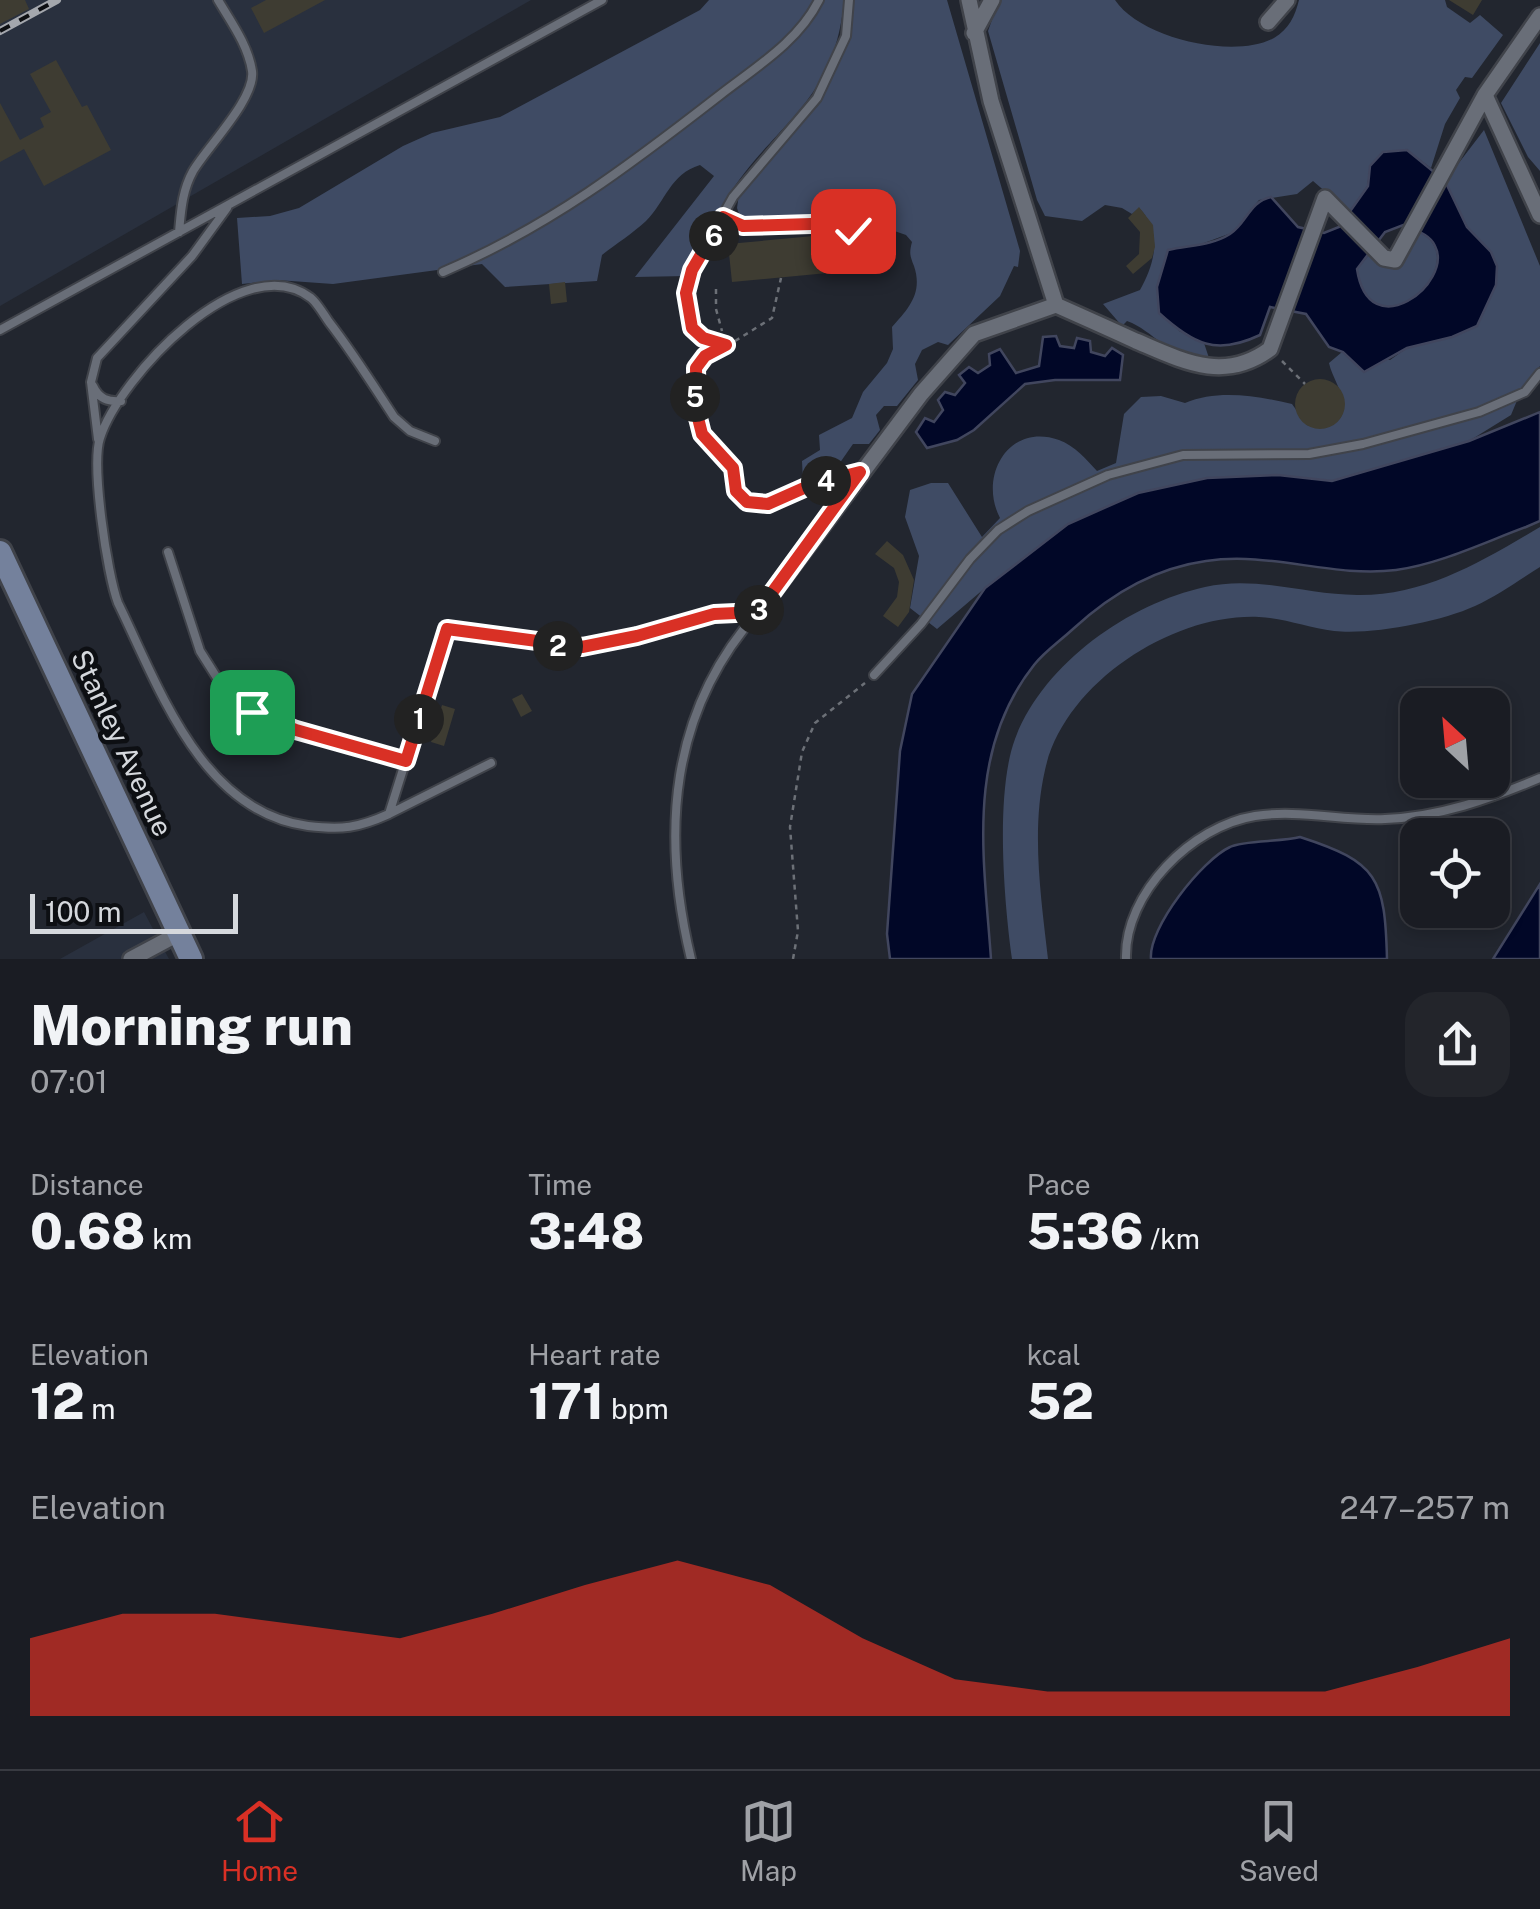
<!DOCTYPE html>
<html lang="en">
<head>
<meta charset="utf-8">
<style>
	:root { --surface:#1a1c23; --page:#23252b; --text:#f1f3f6; --muted:#9fa1a6; --line:#383a41; --accent:#d93025 }
	body { margin:0; font-family:"Public Sans",sans-serif; background:var(--page); color:var(--text); height:100vh; display:flex; flex-direction:column; font-size:38px; white-space:nowrap }
	* { box-sizing:border-box; margin:0 }
	p { font-size:32px; color:var(--muted) }
	.icon { flex:none; width:55px; height:55px; fill:none; stroke:currentColor; stroke-width:2; stroke-linecap:round; stroke-linejoin:round }
	.map { position:relative; height:959px; overflow:hidden }
	.side { display:flex; flex-direction:column; background:var(--surface); flex:1 }
	.side>* { flex:none }
	.needle { width:65px; rotate:334deg }
	.fabs { position:absolute; left:1400px; top:688px; display:grid; gap:20px }
	.fabs a { display:grid; place-items:center; width:110px; height:110px; border-radius:20px; background:var(--surface); box-shadow:0 5px 15px #0003,0 0 0 2px var(--line); font-size:50px }
	.scale { position:absolute; left:30px; bottom:25px; width:208px; box-sizing:border-box; padding-left:10px; border:5px solid #d5d8dd; border-top:0; font-size:28px; line-height:35px; white-space:nowrap; color:#d5d8dd; -webkit-text-stroke:8px #0d0f13; paint-order:stroke }
	.pin { position:absolute; display:grid; place-items:center; width:85px; height:85px; color:#fff; margin:-42px; border-radius:20px; box-shadow:0 5px 15px #0006 }
	.km { position:absolute; width:50px; height:50px; margin:-25px; border-radius:50%; background:#222; color:#fff; font-size:28px; line-height:50px; text-align:center }
	.round { display:grid; place-items:center; flex:none; width:105px; height:105px; border-radius:30px; background:var(--page) }
	.summary { display:flex; align-items:center; justify-content:space-between; height:170px; padding:0 30px }
	h1 { font-size:55px; font-weight:800; line-height:75px }
	.metrics { display:grid; grid-template-columns:repeat(3,1fr); gap:15px; height:170px; padding:10px 30px }
	.metrics div { display:grid; align-content:center }
	.metrics b { font-size:50px; font-weight:800 }
	.metrics small { font-size:28px; font-weight:400 }
	.metrics p { font-size:28px }
	.chart { height:280px; padding:20px 30px }
	.chart p { display:flex; justify-content:space-between }
	.chart svg { width:100%; height:180px; margin-top:10px; fill:var(--accent); opacity:.7 }
	.dock { display:flex; justify-content:space-around; align-items:center; height:140px; border-top:2px solid var(--line); background:var(--surface); font-size:28px; color:var(--muted) }
	.dock a { display:grid; justify-items:center; gap:5px }
	.dock .on { color:var(--accent) }
	.map>svg:first-child { display:block }
	.built { fill:#29303e }
	.green { fill:#3f4b64 }
	.water { fill:#010727; stroke:#41465e; stroke-width:2.5; fill-rule:evenodd }
	.building { fill:#3e3c32 }
	.lines { fill:none; stroke-linecap:round; stroke-linejoin:round }
	.lane-casing { stroke:#40434a; stroke-width:12 }
	.street-casing { stroke:#40434a; stroke-width:20 }
	.secondary-casing { stroke:#40434a; stroke-width:28 }
	.path { stroke:#6c7077; stroke-width:2.5; stroke-dasharray:5 5; stroke-linecap:butt }
	.lane { stroke:#696e78; stroke-width:8 }
	.street { stroke:#696e78; stroke-width:15 }
	.secondary { stroke:#74819c; stroke-width:22 }
	.rail-casing { stroke:#a4a7ad; stroke-width:8 }
	.rail { stroke:#0d0f13; stroke-width:4; stroke-dasharray:11; stroke-linecap:butt }
	.route-casing { stroke:#fff; stroke-width:20 }
	.route { stroke:#d93025; stroke-width:12 }
	.labels { text-anchor:middle; stroke-width:9; stroke-linejoin:round; paint-order:stroke }
	.street-label { font-size:28px; fill:#d5d8dd; stroke:#0d0f13 }
</style>
</head>
<body>
<div class="map">
<svg width="1540" height="959" viewBox="0 0 1540 959">
	<rect width="100%" height="100%" fill="#22262f"/>
	<!-- built -->
	<path class="built" d="M0,0H531L0,306Z
		M144,912L169,959H60Z"/>
	<!-- green -->
	<path class="green" d="M709,0H844C835,105 773,123 725,201C710,225 698,252 686,276L635,277L714,176L700,165C670,174 666,201 646,221C633,233 616,244 602,255L597,281L505,287L482,264L333,284L277,280L242,284L237,218L270,216L299,208L403,146L432,133L500,117L700,10Z
		M853,0H947L1020,251L1018,267L1014,266L1000,296L948,345L938,342L922,350L915,364L918,380L897,406H884L876,415L880,430L869,444H853L837,467L803,482L802,461L820,450L819,435L852,418L863,392L887,363L893,349L892,327C909,308 923,293 914,266C910,256 909,253 912,242L906,235L854,217H746L739,214L737,208L739,194L821,102L848,43Z
		M999,0H1115C1140,38 1234,60 1274,38C1289,29 1295,16 1299,0H1445L1447,7L1470,23L1480,15L1503,35L1472,78L1465,77L1456,90L1460,98L1445,124L1431,168L1407,150L1370,166L1367,186L1349,212L1313,181L1297,194L1259,200L1234,232L1193,247L1168,250L1158,285L1179,331L1204,343L1209,358C1193,356 1176,352 1162,343C1150,335 1141,326 1127,321L1122,326L1103,304L1140,290C1156,262 1162,231 1139,208L1132,214L1122,208L1105,205L1082,221L1045,216L1037,200L988,31Z
		M1540,43V171L1528,157L1501,103Z
		M1484,130L1540,266V366L1521,391L1511,415L1469,441L1332,481L1278,475L1207,478L1138,493L985,588L937,629L910,608L919,556L905,517L910,490L931,483H948L982,537L1000,518C978,476 1009,422 1059,440C1075,446 1086,459 1097,471L1116,463L1124,414L1141,397L1161,396L1185,403C1218,389 1257,396 1292,404L1307,425C1316,428 1323,430 1332,425C1358,410 1333,383 1329,363L1342,352L1390,360L1407,348L1477,326L1483,312L1491,252L1467,227L1445,181Z
		M1419,232C1479,262 1371,359 1357,269L1370,254L1391,268L1402,264Z
		M1540,527V567C1519,580 1497,596 1475,606C1440,622 1372,635 1334,631C1309,628 1284,618 1259,617C1173,613 1064,683 1045,770C1031,831 1041,897 1048,959H1012C1004,902 995,793 1015,739C1043,664 1128,604 1205,587C1256,575 1306,595 1357,595C1426,596 1482,561 1540,527Z"/>
	<!-- water -->
	<path class="water" d="M1407,150L1445,181L1467,227L1491,252L1497,266L1496,285L1477,326L1452,337L1407,348L1364,372L1343,352L1329,347L1306,314L1270,307L1260,335C1216,356 1193,344 1159,313L1157,287L1168,250C1189,245 1211,246 1230,234C1247,223 1249,202 1271,197L1298,227L1324,233L1339,227L1368,186L1370,166L1383,152ZM1403,225C1414,230 1430,234 1435,246C1454,283 1369,348 1357,269L1385,232Z
		M1056,336L1060,346L1074,348L1077,338L1090,341L1091,352L1105,356L1112,348L1123,355L1120,380H1055L1025,384L974,430L957,440L927,448L916,432L925,418L934,422L943,410L938,400L945,392L955,395L965,383L959,375L969,367L978,373L990,365L989,354L1000,349L1016,373L1039,366L1043,337Z
		M1540,412V521L1526,527C1485,542 1440,564 1396,570C1332,578 1270,551 1206,561C1155,568 1111,594 1073,629C1060,641 1044,652 1034,665C965,752 984,858 991,959H890L887,934L900,751L912,694L985,588L1068,524L1138,493L1207,478L1278,475L1332,481L1469,441Z
		M1300,837C1378,862 1385,878 1387,959H1151C1148,928 1202,860 1230,847C1243,840 1282,842 1300,837Z
		M1540,884V959H1493Z"/>
	<!-- building -->
	<path class="building" d="M0,0H25L29,9L0,24Z
		M266,0H325L264,33L251,8Z
		M1449,0H1482L1473,15Z
		M56,60L82,107L87,105L111,150L44,186L24,149L0,162V103L20,140L44,127L40,118L51,112L30,74Z
		M1139,207L1153,225L1155,247L1152,258L1133,274L1126,266L1139,254L1140,232L1128,218Z
		M835,234L838,272L732,282L728,244Z
		M565,282L567,302L551,304L549,284Z
		M1295 404a25 25 0 1 1 50 0a25 25 0 1 1-50 0Z
		M887,541L903,555L914,580L909,612L898,627L883,616L897,597L899,582L894,568L875,554Z
		M522,694L532,711L521,717L512,699Z
		M442,705L455,709L444,746L431,742Z"/>
	<g class="lines">
		<!-- lane casing -->
		<g class="lane-casing">
			<path id="lane" d="M723,217L743,226L844,223L853,231
				M179,232C181,211 182,191 193,171C207,147 256,98 252,71C248,45 231,22 218,0
				M443,272C550,226 630,165 720,95C756,67 798,42 819,0
				M0,330L602,0
				M727,345L703,338L692,328L686,293L692,270L733,197L817,98L846,36L849,0
				M93,386C99,399 108,402 121,401
				M98,439L91,382L97,358L192,256L227,208
				M435,441L410,431L394,417C373,385 353,353 329,322C324,315 318,304 311,298C242,245 119,378 100,438C91,465 107,574 118,603C159,687 201,812 308,826C342,830 358,828 389,814L447,629L582,647L637,637L714,614L758,612
				M168,552L200,651L224,689L251,712L297,730L406,761
				M874,675L921,624L970,559L998,530L1028,511L1108,475L1183,455L1309,454L1363,444L1479,412L1525,392L1540,373
				M389,814L491,763
				M691,959C661,834 669,712 758,612
				M1126,959C1124,893 1192,826 1255,816C1298,809 1342,821 1385,819C1439,817 1490,799 1540,778"/>
		</g>
		<!-- street casing -->
		<g class="street-casing">
			<path id="street" d="M969,0L991,101L1056,305C1083,317 1110,329 1136,341C1183,361 1224,383 1270,349L1325,198L1384,258L1395,260L1485,95L1540,16
				M1268,22L1287,0
				M974,33L992,0
				M1485,95L1540,215
				M758,612L921,394L974,334L1056,305
				M131,959L178,934"/>
		</g>
		<!-- secondary casing -->
		<g class="secondary-casing">
			<path id="secondary" d="M0,552L191,959"/>
		</g>
		<!-- path -->
		<path class="path" d="M716,289V309L722,331
			M735,341L772,318L781,278
			M712,353L696,368L697,414L702,434L733,469L736,491L747,502L768,504L813,484L840,477
			M1282,361L1305,384
			M793,959L798,931L790,827L802,752L815,723L865,683"/>
		<!-- lane -->
		<use href="#lane" class="lane"/>
		<!-- street -->
		<use href="#street" class="street"/>
		<!-- secondary -->
		<use href="#secondary" class="secondary"/>
		<!-- rail casing -->
		<g class="rail-casing">
			<path id="rail" d="M0,31L57,0"/>
		</g>
		<!-- rail -->
		<use href="#rail" class="rail"/>
	</g>
	<g class="lines">
		<!-- route casing -->
		<g class="route-casing">
			<path id="route" d="M252,712L296,730L406,761L447,629L582,647L637,636L714,614L758,612L860,472L813,484L768,504L747,502L736,491L733,468L702,434L697,414L696,368L705,356L726,345L703,338L692,328L686,293L692,270L723,217L743,226L844,223L853,231"/>
		</g>
		<!-- route -->
		<use href="#route" class="route"/>
	</g>
	<g class="labels">
		<!-- street labels -->
		<g class="street-label">
			<text transform="translate(122 743) rotate(65)" y="10">Stanley Avenue</text>
		</g>
	</g>
</svg>
<div class="fabs">
<a><svg class="needle" viewBox="-14 -14 28 28"><path d="M0-13l5 13h-10z" fill="#e53935"/><path d="M0 13l5-13h-10z" fill="#9fa1a6"/></svg></a>
<a><svg class="icon" aria-label="locate" viewBox="0 0 24 24"><circle cx="12" cy="12" r="6"/><path d="M12 2v4M12 18v4M2 12h4M18 12h4"/></svg></a>
</div>
<div class="scale">100 m</div>
<div class="pin" style="left:252px;top:712px;background:#1e9e55"><svg class="icon" aria-label="arrive" viewBox="0 0 24 24"><path d="M6 21V4h12l-3 4 3 4H6"/></svg></div>
<div class="pin" style="left:853px;top:231px;background:#d93025"><svg class="icon" aria-label="check" viewBox="0 0 24 24"><path d="M5 12l5 5 9-10"/></svg></div>
<b class="km" style="left:419px;top:719px">1</b>
<b class="km" style="left:558px;top:646px">2</b>
<b class="km" style="left:759px;top:610px">3</b>
<b class="km" style="left:826px;top:481px">4</b>
<b class="km" style="left:695px;top:397px">5</b>
<b class="km" style="left:714px;top:236px">6</b>
</div>
<section class="side">
<div class="summary"><div><h1>Morning run</h1><p>07:01</p></div><a class="round"><svg class="icon" aria-label="share" viewBox="0 0 24 24"><path d="M12 15V3M7 8l5-5 5 5M5 13v7h14v-7"/></svg></a></div>
<div class="metrics">
<div><p>Distance</p><b>0.68<small> km</small></b></div>
<div><p>Time</p><b>3:48</b></div>
<div><p>Pace</p><b>5:36<small> /km</small></b></div>
</div>
<div class="metrics">
<div><p>Elevation</p><b>12<small> m</small></b></div>
<div><p>Heart rate</p><b>171<small> bpm</small></b></div>
<div><p>kcal</p><b>52</b></div>
</div>
<div class="chart"><p><span>Elevation</span>247–257 m</p>
<svg viewBox="0 0 160 44" preserveAspectRatio="none"><path d="M0 44V25L10 19L20 19L30 22L40 25L50 19L60 12L70 6L80 12L90 25L100 35L110 38L120 38L130 38L140 38L150 32L160 25V44z"/></svg>
</div>
</section>
<nav class="dock">
<a class="on"><svg class="icon" aria-label="home" viewBox="0 0 24 24"><path d="M3 11l9-7 9 7M6 9v11h12V9"/></svg>Home</a>
<a><svg class="icon" aria-label="map" viewBox="0 0 24 24"><path d="M3 6l6-2 6 2 6-2v14l-6 2-6-2-6 2zM9 4v14M15 6v14"/></svg>Map</a>
<a><svg class="icon" aria-label="saved" viewBox="0 0 24 24"><path d="M7 4h10v16l-5-4-5 4z"/></svg>Saved</a>
</nav>
</body>
</html>
